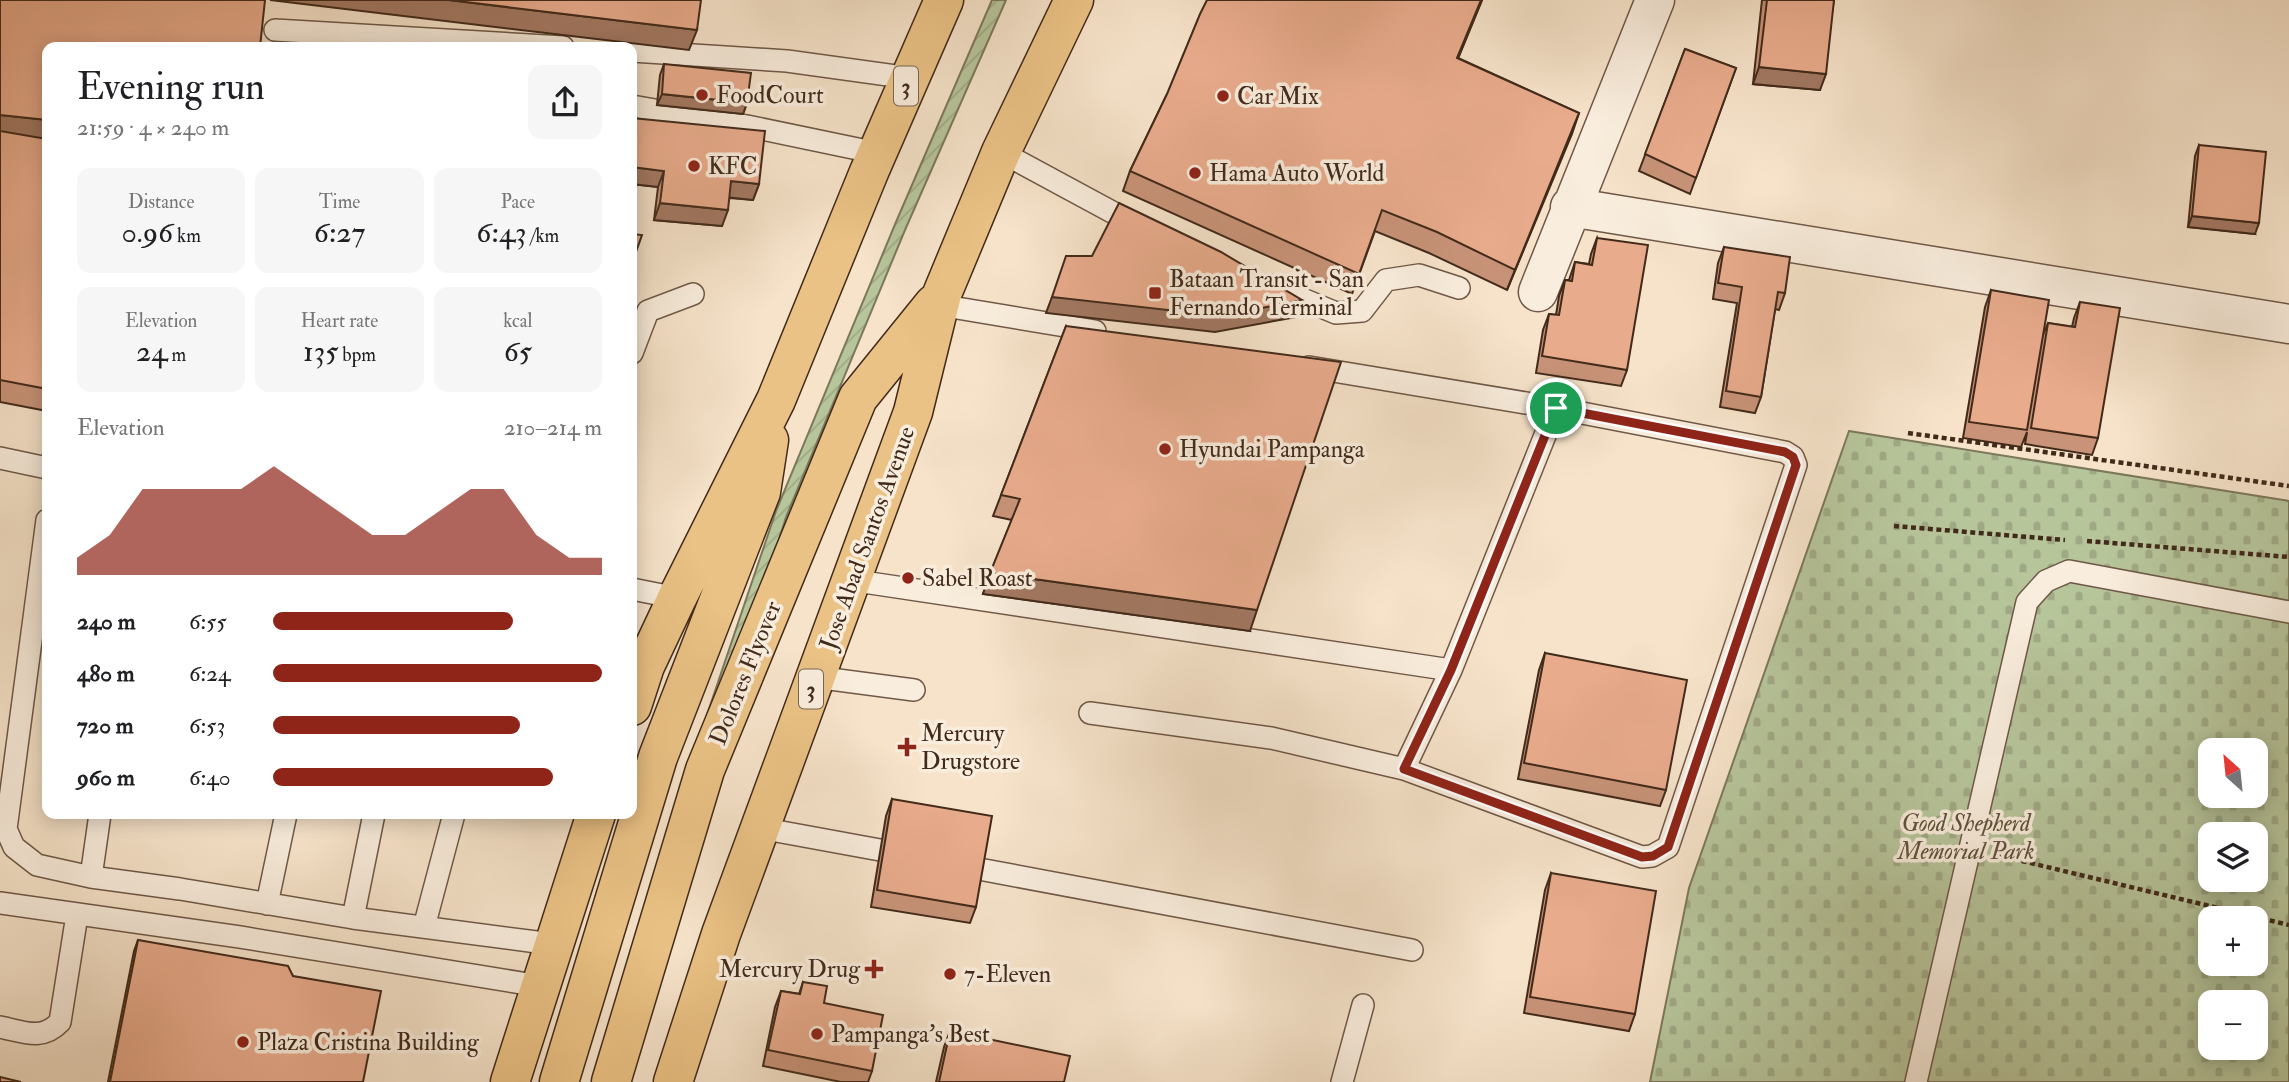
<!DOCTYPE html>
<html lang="en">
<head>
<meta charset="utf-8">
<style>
	:root { --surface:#fff; --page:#f6f6f6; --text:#202124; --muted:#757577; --accent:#8f2418 }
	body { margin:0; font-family:"IM FELL Double Pica",serif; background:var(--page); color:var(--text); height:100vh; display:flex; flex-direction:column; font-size:26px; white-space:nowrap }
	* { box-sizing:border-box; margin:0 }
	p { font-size:23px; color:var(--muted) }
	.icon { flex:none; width:38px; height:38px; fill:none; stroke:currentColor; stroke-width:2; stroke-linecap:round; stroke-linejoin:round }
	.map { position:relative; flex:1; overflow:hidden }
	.side { position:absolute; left:42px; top:42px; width:595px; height:777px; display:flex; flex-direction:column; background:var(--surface); border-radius:14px; box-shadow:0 4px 18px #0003 }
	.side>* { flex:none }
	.needle { width:46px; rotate:333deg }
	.controls { position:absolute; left:2198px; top:738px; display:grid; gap:14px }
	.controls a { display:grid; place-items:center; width:70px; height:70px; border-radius:14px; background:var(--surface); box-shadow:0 4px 18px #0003; font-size:35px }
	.pin { position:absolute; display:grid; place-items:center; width:60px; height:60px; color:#fff; margin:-30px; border:4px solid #fff; border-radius:50%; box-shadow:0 2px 7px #0007 }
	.round { display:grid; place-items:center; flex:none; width:74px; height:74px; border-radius:14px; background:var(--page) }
	.overview { display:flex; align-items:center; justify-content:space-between; height:119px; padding:0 35px }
	h1 { font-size:38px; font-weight:600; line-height:52px }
	.metrics { display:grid; grid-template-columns:repeat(3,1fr); gap:10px; height:119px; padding:7px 35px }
	.metrics div { display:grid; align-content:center; border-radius:14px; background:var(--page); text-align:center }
	.metrics b { font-size:30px; font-weight:600 }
	.metrics small { font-size:19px; font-weight:400 }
	.metrics p { font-size:19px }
	.chart { height:196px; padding:14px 35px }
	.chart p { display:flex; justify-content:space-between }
	.chart svg { width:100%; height:126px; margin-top:7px; fill:var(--accent); opacity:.7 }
	ul { padding:0 35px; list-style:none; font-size:23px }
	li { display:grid; grid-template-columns:112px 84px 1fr; align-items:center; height:52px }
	li i { height:18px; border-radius:9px; background:var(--accent) }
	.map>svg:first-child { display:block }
	.cemetery { fill:url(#cemetery-stones); stroke:#7c785b; stroke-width:2; fill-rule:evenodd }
	.garden { fill:url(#garden-furrows); stroke:#7c785b; stroke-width:2 }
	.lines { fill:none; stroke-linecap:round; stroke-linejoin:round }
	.service-casing { stroke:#6f5847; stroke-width:24 }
	.minor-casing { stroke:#6f5847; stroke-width:41 }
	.trunk-casing { stroke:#422a1b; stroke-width:41 }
	.path { stroke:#422a1b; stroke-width:4.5; stroke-dasharray:5 3.5; stroke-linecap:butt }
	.service { stroke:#f9eddd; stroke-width:21 }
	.minor { stroke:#f9eddd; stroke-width:38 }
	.trunk { stroke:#ebc285; stroke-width:38 }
	.wall { fill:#c89378; stroke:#422a1b; stroke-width:2 }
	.shaded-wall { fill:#a27862; stroke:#422a1b; stroke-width:2 }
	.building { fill:#e8ab8c; stroke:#422a1b; stroke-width:2 }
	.route-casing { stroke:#fff; stroke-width:14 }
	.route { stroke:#8f2418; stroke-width:9 }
	.poi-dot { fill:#8f2418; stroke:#f9eddd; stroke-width:2.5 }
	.labels { text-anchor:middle; stroke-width:7; stroke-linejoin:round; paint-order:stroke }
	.shield { fill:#f9eddd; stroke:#796455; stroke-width:2 }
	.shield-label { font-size:23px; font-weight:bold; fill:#422a1b }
	.poi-label { font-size:24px; fill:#422a1b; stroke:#f9eddd; text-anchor:start }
	.street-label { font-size:24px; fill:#422a1b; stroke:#f9eddd }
	.park-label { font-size:24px; font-style:italic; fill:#5f513b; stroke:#f9eddd }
</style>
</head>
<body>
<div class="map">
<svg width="2289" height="1082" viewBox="0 0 2289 1082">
	<defs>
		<pattern id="cemetery-stones" width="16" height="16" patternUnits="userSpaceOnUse" patternTransform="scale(1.75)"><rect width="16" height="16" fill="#b7c59b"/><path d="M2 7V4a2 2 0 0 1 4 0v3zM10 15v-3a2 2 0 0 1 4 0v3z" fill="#9fa985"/></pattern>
		<pattern id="garden-furrows" width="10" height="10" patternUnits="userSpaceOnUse" patternTransform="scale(1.75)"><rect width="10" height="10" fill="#b7c59b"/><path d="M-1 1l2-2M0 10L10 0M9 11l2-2" fill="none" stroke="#9fa985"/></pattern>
	</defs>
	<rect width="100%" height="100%" fill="#f6e3ca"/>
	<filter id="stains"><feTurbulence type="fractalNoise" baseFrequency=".00286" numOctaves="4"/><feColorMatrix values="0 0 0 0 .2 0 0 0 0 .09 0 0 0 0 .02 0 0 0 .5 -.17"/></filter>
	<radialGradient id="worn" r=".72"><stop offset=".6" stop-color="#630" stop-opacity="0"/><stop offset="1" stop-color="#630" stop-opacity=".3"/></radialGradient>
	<!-- cemetery -->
	<path class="cemetery" d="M1849,431L2289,501V1082H1650L1689,888ZM2210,751H2256V796H2210ZM2210,835H2256V880H2210ZM2210,919H2256V964H2210ZM2210,1003H2256V1048H2210Z"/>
	<!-- garden -->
	<path class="garden" d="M992,0H1006L905,230L786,517L762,595L692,759L776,511L896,222Z"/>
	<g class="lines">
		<!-- service casing -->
		<g class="service-casing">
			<path id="service" d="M275,30L563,47
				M632,51L787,61L910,78
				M632,106L747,126L877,153
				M1001,152L1138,226
				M1269,285L1336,313L1362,311L1386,280L1419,275L1459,288
				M939,305L1095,331
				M632,353L648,311L693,294
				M1309,367L1556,408
				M0,458L47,468
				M47,520L6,829L14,847L37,865L91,877L180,889L353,918L552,944
				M850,580L1451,670L1404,769L1642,857L1652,856L1668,847L1796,465L1793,457L1785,452L1556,408L1451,670
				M632,589L677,598
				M815,677L914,690
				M1090,713L1271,738L1404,769
				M760,828L880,850
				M979,869L1412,950
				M91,877L100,814
				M0,903L240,937L540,986
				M267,904L286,814
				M353,918L374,814
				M424,927L454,814
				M0,1027C24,1032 42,1041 60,1022L77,915
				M1342,1082L1363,1005
				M1916,1082L2027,602L2046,581L2069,571L2289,612"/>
		</g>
		<!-- minor casing -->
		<g class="minor-casing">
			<path id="minor" d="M1570,207L2289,324
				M1538,292L1655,0"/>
		</g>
		<!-- trunk casing -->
		<g class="trunk-casing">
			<path id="trunk" d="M632,706L645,666L677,598L776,400L869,172L944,0
				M510,1082L596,814
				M559,1082L658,757L761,492L769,440
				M611,1082L705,770L858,398L934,304
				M673,1082L721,934L913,412L942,294L1001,152L1074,0"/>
		</g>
		<!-- path -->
		<path class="path" d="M1908,433L2289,486
			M1894,526L2065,540
			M2087,541L2289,557
			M1997,855L2289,925"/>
		<!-- service -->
		<use href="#service" class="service"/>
		<!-- minor -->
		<use href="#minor" class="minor"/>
		<!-- trunk -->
		<use href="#trunk" class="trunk"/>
	</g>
	<!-- wall -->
	<path class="wall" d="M0,0L47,47V411L0,402Z
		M1482,0L1458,58L1579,113L1507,290L1429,253L1375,231L1352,294L1123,191L1130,171L1167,94Z
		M1762,0H1834L1820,90L1753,84Z
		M1685,49L1736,68L1690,194L1639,171Z
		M664,64L747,103L743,114L657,105L660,75Z
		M632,118L759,184L753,200L729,198L722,226L654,220L658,187L632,184Z
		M2199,145L2255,234L2188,227L2195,156Z
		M1597,238L1627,370L1621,386L1536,373L1543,330L1549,314L1556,315L1559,296L1565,280H1569L1575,262L1589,264L1591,254Z
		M1724,247L1785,293L1779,310L1775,309L1761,397L1755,413L1720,407L1737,303L1713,299L1718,263Z
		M1991,290L2042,337L2048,323L2072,327L2074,318L2080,302L2098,438L2092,455L2025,444L2027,432L2021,447L1963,438L1985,307Z
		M1066,326L1250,631L983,594L1012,520L993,516Z
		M1545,653L1666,790L1660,806L1518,779L1539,670Z
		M892,799L976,907L970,923L871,907L886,816Z
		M1551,873L1635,1014L1629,1031L1524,1013L1545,890Z
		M138,940L293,976L363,1082H108L134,951Z
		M803,982L824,1003L872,1071L868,1082H841L763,1066L775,1007L781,991L799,994Z
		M950,1031L1064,1082H936L944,1047Z"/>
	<!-- shaded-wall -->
	<path class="shaded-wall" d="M270,0H449L697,30L689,50Z
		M1481,0H1482L1450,78L1457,58Z
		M1759,67L1826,74L1820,90L1753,84Z
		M662,94L747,103L743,114L657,105Z
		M1579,113L1572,134L1507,290L1515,270Z
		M0,115L47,120V141L0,136Z
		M632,167L664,171L658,187L632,184Z
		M731,181L759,184L753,200L725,197Z
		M660,203L728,210L722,226L654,220Z
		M2192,216L2259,223L2255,234L2188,227Z
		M1052,297L1302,300L1296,317L1215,332L1046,313Z
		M990,573L1257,610L1250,631L983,594Z"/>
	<!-- building -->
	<path class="building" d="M0,0H265L260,47H47V120L0,115Z
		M449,0H701L697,30Z
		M1207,0H1481L1457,58L1579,113L1515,270L1437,232L1382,210L1359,274L1130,171L1167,94L1200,14Z
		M1767,0H1834L1826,74L1759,67Z
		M1685,49L1736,68L1696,178L1645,154Z
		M664,64L751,73L747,103L662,94Z
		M632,118L765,131L759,184L731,181L728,210L660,203L664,171L632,167Z
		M0,131L47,139V389L0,380Z
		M2199,145L2266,152L2259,223L2192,216Z
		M1119,203L1221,252L1302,300L1221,316L1052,297L1066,256H1092Z
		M632,234L642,235L632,263Z
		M1597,238L1648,245L1627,370L1542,356L1549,314L1559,315L1565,280L1572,281L1575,262L1592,265Z
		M1724,247L1790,257L1785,293L1778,292L1761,397L1726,391L1742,287L1718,283Z
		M1991,290L2049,300L2027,430L1969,422Z
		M2080,302L2120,308L2098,438L2031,428L2048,323L2075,327Z
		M1066,326L1341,362L1257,610L990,573L1020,499L1001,495Z
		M1545,653L1687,680L1666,790L1524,763Z
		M892,799L992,816L976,907L877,890Z
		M1551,873L1656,891L1635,1014L1530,997Z
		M138,940L288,966L293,976L381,991L363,1082H110Z
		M803,982L827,986L824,1003L883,1015L872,1071L768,1050L781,991L800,994Z
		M950,1031L1070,1056L1064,1082H939Z
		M0,1077L21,1082H0Z"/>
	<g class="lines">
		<!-- route casing -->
		<g class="route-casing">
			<path id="route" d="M1556,408L1785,452L1793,457L1796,465L1668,847L1653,856L1642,857L1404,769L1451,670Z"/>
		</g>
		<!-- route -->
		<use href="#route" class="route"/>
	</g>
	<!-- markers -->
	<g class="poi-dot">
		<circle cx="702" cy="95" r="7"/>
		<circle cx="1223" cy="96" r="7"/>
		<circle cx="694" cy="166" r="7"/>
		<circle cx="1195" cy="173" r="7"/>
		<rect x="1148" y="286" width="14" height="14" rx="3.5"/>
		<circle cx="1165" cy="449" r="7"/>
		<circle cx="908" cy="578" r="7"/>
		<path d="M903.5 736.5h7v7h7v7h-7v7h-7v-7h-7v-7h7z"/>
		<path d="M870.5 958.5h7v7h7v7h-7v7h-7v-7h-7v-7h7z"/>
		<circle cx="950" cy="974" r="7"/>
		<circle cx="817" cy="1034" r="7"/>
		<circle cx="243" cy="1042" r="7"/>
	</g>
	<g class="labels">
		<!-- shield labels -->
		<g class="shield">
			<rect x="894" y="66.5" width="24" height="39" rx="5"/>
			<rect x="799" y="669.5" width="24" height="39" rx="5"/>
		</g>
		<g class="shield-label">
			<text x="906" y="94">3</text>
			<text x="811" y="697">3</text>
		</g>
		<!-- poi labels -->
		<g class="poi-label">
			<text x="716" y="103">FoodCourt</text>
			<text x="1237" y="104">Car Mix</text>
			<text x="708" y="174">KFC</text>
			<text x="1209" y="181">Hama Auto World</text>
			<text x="1169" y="287">Bataan Transit - San<tspan x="1169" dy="28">Fernando Terminal</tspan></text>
			<text x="1179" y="457">Hyundai Pampanga</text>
			<text x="922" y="586">Sabel Roast</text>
			<text x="921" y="741">Mercury<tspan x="921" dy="28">Drugstore</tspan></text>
			<text x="860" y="977" text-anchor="end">Mercury Drug</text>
			<text x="964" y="982">7-Eleven</text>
			<text x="831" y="1042">Pampanga's Best</text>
			<text x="257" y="1050">Plaza Cristina Building</text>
		</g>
		<!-- street labels -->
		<g class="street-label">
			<text transform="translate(867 538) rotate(-70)" y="8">Jose Abad Santos Avenue</text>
			<text transform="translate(745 673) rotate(-68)" y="8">Dolores Flyover</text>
		</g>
		<!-- park labels -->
		<g class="park-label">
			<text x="1966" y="831">Good Shepherd<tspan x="1966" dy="28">Memorial Park</tspan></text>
		</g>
	</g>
	<rect width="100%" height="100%" filter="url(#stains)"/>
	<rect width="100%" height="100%" fill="url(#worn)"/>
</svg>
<div class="controls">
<a><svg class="needle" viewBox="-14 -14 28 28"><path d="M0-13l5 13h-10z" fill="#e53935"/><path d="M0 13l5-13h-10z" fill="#757577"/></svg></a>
<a><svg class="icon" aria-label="layers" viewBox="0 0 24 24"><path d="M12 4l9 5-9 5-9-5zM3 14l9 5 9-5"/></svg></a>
<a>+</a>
<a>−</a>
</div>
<div class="pin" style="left:1556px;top:408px;background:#1e9e55"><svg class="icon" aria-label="arrive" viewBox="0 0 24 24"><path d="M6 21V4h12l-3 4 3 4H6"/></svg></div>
<section class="side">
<div class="overview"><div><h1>Evening run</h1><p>21:59 · 4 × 240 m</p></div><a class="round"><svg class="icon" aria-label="share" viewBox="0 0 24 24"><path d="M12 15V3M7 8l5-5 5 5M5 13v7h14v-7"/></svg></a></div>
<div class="metrics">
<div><p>Distance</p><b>0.96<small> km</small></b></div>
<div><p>Time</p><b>6:27</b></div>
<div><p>Pace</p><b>6:43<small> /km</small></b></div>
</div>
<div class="metrics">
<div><p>Elevation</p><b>24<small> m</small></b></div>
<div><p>Heart rate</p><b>135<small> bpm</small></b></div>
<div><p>kcal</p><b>65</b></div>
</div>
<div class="chart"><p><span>Elevation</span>210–214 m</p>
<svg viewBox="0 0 160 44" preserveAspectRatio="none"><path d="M0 44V38L10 30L20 14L30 14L40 14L50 14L60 6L70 14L80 22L90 30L100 30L110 22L120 14L130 14L140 30L150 38L160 38V44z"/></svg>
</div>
<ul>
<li><b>240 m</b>6:55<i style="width:73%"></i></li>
<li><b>480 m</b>6:24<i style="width:100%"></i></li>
<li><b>720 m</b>6:53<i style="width:75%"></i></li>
<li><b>960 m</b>6:40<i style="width:85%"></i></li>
</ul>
</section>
</div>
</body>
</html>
